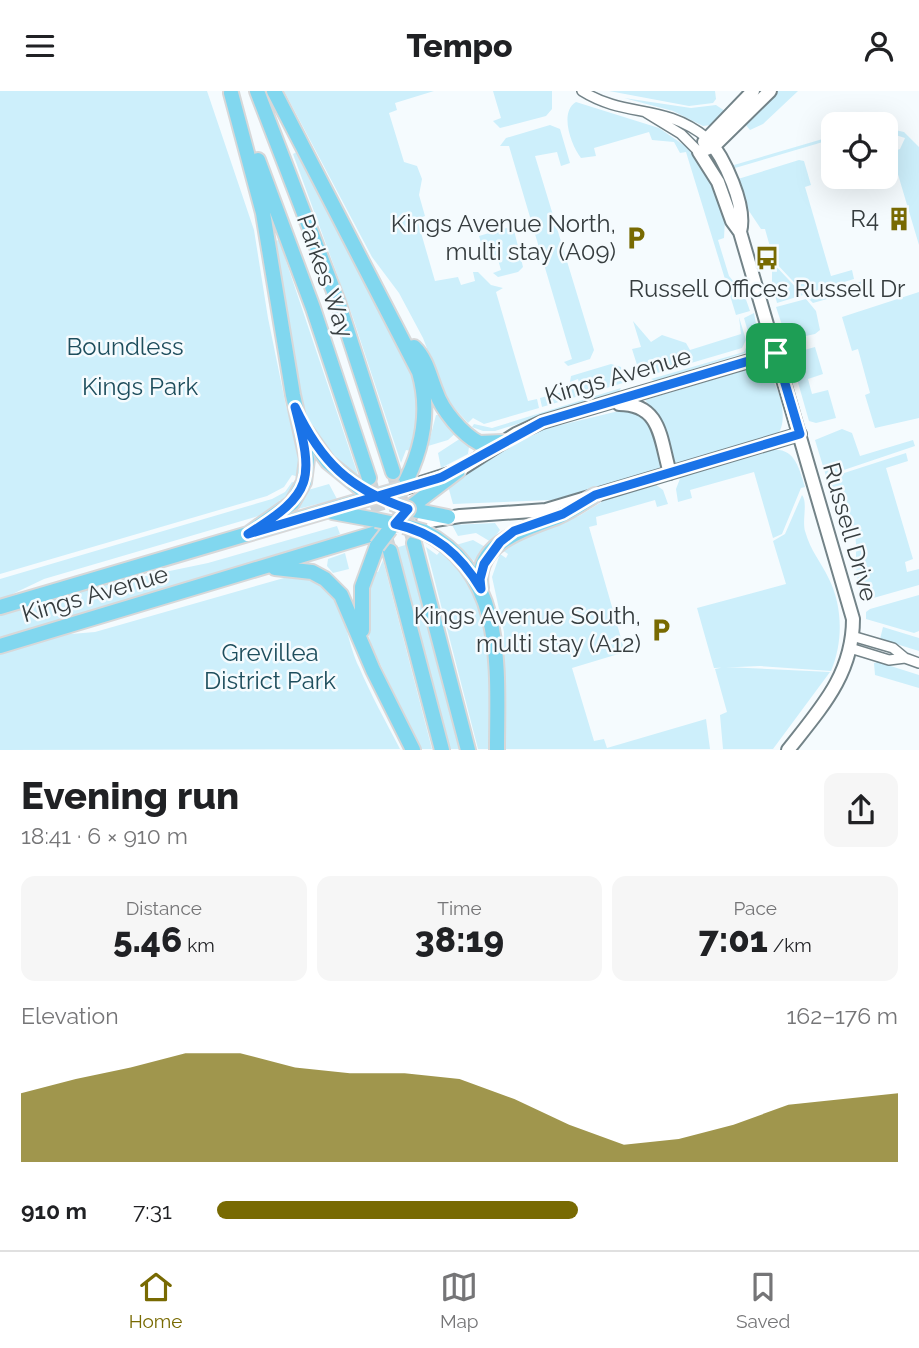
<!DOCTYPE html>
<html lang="en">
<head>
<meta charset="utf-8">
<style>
	:root { --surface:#fff; --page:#f6f6f6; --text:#202124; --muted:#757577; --line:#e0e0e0; --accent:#786a02 }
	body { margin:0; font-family:Raleway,sans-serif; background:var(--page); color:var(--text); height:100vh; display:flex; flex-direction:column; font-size:26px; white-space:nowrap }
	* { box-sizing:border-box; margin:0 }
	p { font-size:23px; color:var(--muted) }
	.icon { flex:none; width:38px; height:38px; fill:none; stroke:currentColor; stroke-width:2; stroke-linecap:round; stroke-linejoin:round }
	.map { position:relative; height:659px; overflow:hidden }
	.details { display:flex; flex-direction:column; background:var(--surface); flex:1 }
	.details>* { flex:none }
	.buttons { position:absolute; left:821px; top:21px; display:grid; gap:14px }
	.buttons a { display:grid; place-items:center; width:77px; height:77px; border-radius:14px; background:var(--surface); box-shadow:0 7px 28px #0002; font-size:35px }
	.pin { position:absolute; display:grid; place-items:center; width:60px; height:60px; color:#fff; margin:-30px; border-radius:14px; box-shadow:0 4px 10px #0006 }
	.round { display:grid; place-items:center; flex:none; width:74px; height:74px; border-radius:14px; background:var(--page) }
	.overview { display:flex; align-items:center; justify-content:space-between; height:119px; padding:0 21px }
	h1 { font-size:38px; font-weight:800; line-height:52px }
	.metrics { display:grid; grid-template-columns:repeat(3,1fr); gap:10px; height:119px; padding:7px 21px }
	.metrics div { display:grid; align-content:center; border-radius:14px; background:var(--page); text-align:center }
	.metrics b { font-size:35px; font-weight:800 }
	.metrics small { font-size:19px; font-weight:400 }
	.metrics p { font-size:19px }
	.chart { height:196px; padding:14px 21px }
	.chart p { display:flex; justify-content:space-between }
	.chart svg { width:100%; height:126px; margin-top:7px; fill:var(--accent); opacity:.7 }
	ul { padding:0 21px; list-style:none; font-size:23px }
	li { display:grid; grid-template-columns:112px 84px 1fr; align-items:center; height:52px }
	li i { height:18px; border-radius:9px; background:var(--accent) }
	header { display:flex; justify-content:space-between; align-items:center; height:91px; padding:0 21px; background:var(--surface); font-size:32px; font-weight:800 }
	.dock { display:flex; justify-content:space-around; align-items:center; height:98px; border-top:2px solid var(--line); background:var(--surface); font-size:19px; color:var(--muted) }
	.dock a { display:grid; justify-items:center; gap:4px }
	.dock .on { color:var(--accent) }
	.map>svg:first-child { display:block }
	.green { fill:#cdeffb }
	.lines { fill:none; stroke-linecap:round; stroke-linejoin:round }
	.primary-tunnel { stroke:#cfd5d8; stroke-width:14; stroke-dasharray:14 7; stroke-linecap:butt }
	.street-casing { stroke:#738388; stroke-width:12 }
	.secondary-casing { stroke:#738388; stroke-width:16 }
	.primary-casing { stroke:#d7d8d9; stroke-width:18 }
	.street { stroke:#fff; stroke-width:9 }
	.secondary { stroke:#fff; stroke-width:12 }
	.primary { stroke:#81d7ef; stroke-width:14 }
	.primary-bridge-casing { stroke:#d7d8d9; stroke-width:18; stroke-linecap:butt }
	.primary-bridge { stroke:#81d7ef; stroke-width:14 }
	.route-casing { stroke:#fff; stroke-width:14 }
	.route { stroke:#1a73e8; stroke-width:9 }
	.labels { text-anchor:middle; stroke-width:5; stroke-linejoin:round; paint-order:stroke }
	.poi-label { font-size:24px; fill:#363d3f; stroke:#f5fbfe; text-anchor:end }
	.street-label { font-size:24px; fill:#363d3f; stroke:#f5fbfe }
	.park-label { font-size:24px; fill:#1e4e5d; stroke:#f5fbfe }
</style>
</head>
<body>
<header><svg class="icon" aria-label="menu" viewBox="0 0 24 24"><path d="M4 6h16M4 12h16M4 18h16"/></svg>Tempo<svg class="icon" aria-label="person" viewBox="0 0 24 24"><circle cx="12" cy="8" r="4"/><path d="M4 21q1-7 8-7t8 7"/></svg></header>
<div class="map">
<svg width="919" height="659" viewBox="0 0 919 659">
	<rect width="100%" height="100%" fill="#f5fbfe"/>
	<!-- green -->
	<path class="green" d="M0,0H207L254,139L268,227L286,315L299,357V386L292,384L284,396L267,405L0,483Z
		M284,0H434L395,12L397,19L389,22L404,71L417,75L422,88L419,104L425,125L417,128L435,190L458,186L461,194L475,190L473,181H478L491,194L503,197L496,201L528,310L537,308L539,317L484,333L473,327L468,332L446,308L423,247L399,202L372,166Z
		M493,0H552V18L546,25L500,37L493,30L501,27Z
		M609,0H715L716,8L713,12L689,15Z
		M778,0H798L763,33L750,39L745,33Z
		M624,7L691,17L716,14L725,20L711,34L703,35L673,20Z
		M576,11L659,37L691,59L710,83L725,128L724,147L718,149L729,185L744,203L750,220L736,224L686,61L680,62L674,51L652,49L649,41L594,57L596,65L581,67C571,54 559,21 576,11Z
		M550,34L560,38L570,72L561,75L557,61L535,65L594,259L590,268L568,275L564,271L572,268L509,55H500L506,47Z
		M886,37L904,41L919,56V154L894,70L886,72V63L900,58L905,47L886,41Z
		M833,45V48L735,77L734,74Z
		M297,61L412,282C420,308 418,333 412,360L406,359L401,372L353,227L293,63Z
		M799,69L804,70L811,94L805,96L831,185L852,179L854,188L805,203L774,170L765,138H761L747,117L738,88Z
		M513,135L523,176L518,181L498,186L493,182L501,179L497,165L486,168L479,145Z
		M279,149L358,384L347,376L342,380L309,338L303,321L274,150Z
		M772,172H773L803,204L777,212L772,193Z
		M866,189L869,196L813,212L808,207Z
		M919,201V327L875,337L865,304L870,302L858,258L852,260L842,226Z
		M806,208L816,220L820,239L815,243L787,249L776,216Z
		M754,222L758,244L748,261L655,290L651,288L744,261L750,248L744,227Z
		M739,226L746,249L742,257L647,285L638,277L632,258L641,256L633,230L651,251L662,244L686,252L690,259L741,243Z
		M815,256L823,283L808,288L812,303L828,299L836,327L816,332L809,330L791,267L797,261Z
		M611,273L621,276L623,292L542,316L540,307L580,296L578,288L570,291L571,285Z
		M758,275C777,282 792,330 776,345L672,374L657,324L645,309Z
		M621,297L618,302L495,340H483L472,336L474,333L492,337Z
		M627,318L648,326L662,372L659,379L552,409L453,413L448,395L536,340Z
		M436,324H441L457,341L448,349L428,355Z
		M842,338L852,342L860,365L913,349L915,355L826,385L815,349Z
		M461,347L469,356L468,363L441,377L438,362Z
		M771,359C795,356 799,377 805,396L801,397L782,443L773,447L754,381L690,399L692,407L678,411L676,398L681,385Z
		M906,362L908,370L886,377L913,468L905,471L907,481L919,478V494L863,510C855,485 856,475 856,453C856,429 837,415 829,395L838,384Z
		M292,391L296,392L284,410L280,409L274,419L262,424L44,488L0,509V488L272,408L285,401Z
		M329,393L337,408L294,419L308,399Z
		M655,393L663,399L668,413L657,416L655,409L596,426L597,434L589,436L625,561L572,577L594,650L604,648L607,657L706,628L710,658H505L504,541L492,486L500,463L506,467L508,463L502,459L536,438L579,425L608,407Z
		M802,404C808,411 802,429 805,440C811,461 820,469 829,488C843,516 843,552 831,580L760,575L714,577L697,517L786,493L773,450L785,443Z
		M495,432L500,439L491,451L476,442L458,445L452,434Z
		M337,435L340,443L314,454L0,548V523L88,497L208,472Z
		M473,449L487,457L475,471L456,454Z
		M409,453L462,658H447L395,457Z
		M426,456L437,464L441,459C500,514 488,585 491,658H478Z
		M345,462L349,478L333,482L327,475L328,468Z
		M383,469L432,658H421L371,554C365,529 366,505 372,480L378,481Z
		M291,485C349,491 340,535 359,576C371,604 386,631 400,658L0,659V562L59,544L95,541Z
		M919,504V540L914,542L866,528V521L870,518Z
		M883,536L919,547V560L880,548Z
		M878,571L919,584V597L875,584L874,572Z
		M725,576L830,581L773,658H723L720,624L727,621L715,578Z"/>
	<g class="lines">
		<!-- primary-tunnel -->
		<path class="primary-tunnel" d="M393,381L414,452
			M369,387L390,460"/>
		<!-- street casing -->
		<g class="street-casing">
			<path id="street" d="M582,0C627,28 662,11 707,47
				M645,21L681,43L699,61
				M852,545L893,557L905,567
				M850,557L889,569L905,567L919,572"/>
		</g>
		<!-- secondary casing -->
		<g class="secondary-casing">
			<path id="secondary" d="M707,47C724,66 747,115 740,141L853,528C853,583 821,617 788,659
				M704,51L753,0
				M699,61L714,55L770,0
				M699,61L718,91L732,130L740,141
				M619,313C662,313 660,349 670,382
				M402,398L458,380L516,343L542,331L776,262
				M423,431L460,425L546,419L800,343"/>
		</g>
		<!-- primary casing -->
		<g class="primary-casing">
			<path id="primary" d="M257,0L338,211L393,381
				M274,0L419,281C431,322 422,361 402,398
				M231,2L263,122L293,304L307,368L304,391L292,412L248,443
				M258,69L313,217L369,387
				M414,256C427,269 429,284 436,301C442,319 462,343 479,352L503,351
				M306,340L328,371L360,397
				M332,421L376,429
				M448,426L408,418L458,380
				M425,441C507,484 497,580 497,659
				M414,452L468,659
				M390,460L442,659
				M275,477L312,481L325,488L341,504L373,579L413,659
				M481,497C473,452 526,438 557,426C571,420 583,412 595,404
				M0,516L363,409
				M362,539V496L377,455
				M0,555L373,443"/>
		</g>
		<!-- street -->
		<use href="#street" class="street"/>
		<!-- secondary -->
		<use href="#secondary" class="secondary"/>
		<!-- primary -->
		<use href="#primary" class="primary"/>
		<!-- primary-bridge casing -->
		<g class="primary-bridge-casing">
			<path id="primary-bridge" d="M363,409L402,398
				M376,429L395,433L408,418L392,412
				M404,435L425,441
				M377,455L390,438"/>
		</g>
		<!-- primary-bridge -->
		<use href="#primary-bridge" class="primary-bridge"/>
	</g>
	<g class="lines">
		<!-- route casing -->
		<g class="route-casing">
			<path id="route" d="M776,262L542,331L442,386L436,388C373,406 311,425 248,443C314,402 314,389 295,316C321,371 349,398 408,418L395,433C435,442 460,463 481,498L480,488L484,473L500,451L514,440L563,423L595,404L800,343L776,262"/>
		</g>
		<!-- route -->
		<use href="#route" class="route"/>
	</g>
	<!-- icons -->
	<defs>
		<g id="building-bare" transform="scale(1.89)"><path d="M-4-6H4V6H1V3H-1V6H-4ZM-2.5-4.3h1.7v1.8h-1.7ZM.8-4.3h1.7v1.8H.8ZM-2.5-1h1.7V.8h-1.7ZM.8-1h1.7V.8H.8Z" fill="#786a02" stroke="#f5fbfe" stroke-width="2.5" paint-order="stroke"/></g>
		<g id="parking-bare" transform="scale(1.89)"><path d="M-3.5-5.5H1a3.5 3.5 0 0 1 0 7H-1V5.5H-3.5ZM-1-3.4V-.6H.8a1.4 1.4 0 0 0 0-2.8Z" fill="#786a02" stroke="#f5fbfe" stroke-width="2.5" paint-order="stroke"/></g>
		<g id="bus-bare" transform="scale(1.89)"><path d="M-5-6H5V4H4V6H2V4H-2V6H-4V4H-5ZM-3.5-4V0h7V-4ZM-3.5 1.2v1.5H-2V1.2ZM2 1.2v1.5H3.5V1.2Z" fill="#786a02" stroke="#f5fbfe" stroke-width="2.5" paint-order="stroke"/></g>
	</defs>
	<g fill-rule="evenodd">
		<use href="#building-bare" x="899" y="128"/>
		<use href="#parking-bare" x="636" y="147"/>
		<use href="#bus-bare" x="767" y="167"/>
		<use href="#parking-bare" x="661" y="539"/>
	</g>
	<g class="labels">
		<!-- poi labels -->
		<g class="poi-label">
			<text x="879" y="136">R4</text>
			<text x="616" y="141">Kings Avenue North,<tspan x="616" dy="28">multi stay (A09)</tspan></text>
			<text x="767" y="206" text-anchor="middle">Russell Offices Russell Dr</text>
			<text x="641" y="533">Kings Avenue South,<tspan x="641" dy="28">multi stay (A12)</tspan></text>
		</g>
		<!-- street labels -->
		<g class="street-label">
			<text transform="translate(325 185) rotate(71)" y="8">Parkes Way</text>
			<text transform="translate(618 285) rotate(-16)" y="8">Kings Avenue</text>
			<text transform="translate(850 441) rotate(74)" y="8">Russell Drive</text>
			<text transform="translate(95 503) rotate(-16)" y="8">Kings Avenue</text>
		</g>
		<!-- park labels -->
		<g class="park-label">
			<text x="125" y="264">Boundless</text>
			<text x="140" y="304">Kings Park</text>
			<text x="270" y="570">Grevillea<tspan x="270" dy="28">District Park</tspan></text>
		</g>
	</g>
</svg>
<div class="buttons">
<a><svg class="icon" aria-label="locate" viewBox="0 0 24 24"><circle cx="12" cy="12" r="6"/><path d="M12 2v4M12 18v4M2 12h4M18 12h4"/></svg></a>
</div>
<div class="pin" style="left:776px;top:262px;background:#1e9e55"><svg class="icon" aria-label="arrive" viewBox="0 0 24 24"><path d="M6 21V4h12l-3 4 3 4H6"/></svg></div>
</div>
<section class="details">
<div class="overview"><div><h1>Evening run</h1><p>18:41 · 6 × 910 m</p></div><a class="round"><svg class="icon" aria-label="share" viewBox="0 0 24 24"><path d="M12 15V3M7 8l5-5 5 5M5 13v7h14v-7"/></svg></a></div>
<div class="metrics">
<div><p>Distance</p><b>5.46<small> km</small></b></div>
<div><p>Time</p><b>38:19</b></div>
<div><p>Pace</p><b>7:01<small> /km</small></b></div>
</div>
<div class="chart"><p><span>Elevation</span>162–176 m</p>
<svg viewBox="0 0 160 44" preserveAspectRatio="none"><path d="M0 44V20L10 15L20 11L30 6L40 6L50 11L60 13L70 13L80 15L90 22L100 31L110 38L120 36L130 31L140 24L150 22L160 20V44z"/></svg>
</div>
<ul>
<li><b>910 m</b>7:31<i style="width:53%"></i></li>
</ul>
</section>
<nav class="dock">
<a class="on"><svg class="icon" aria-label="home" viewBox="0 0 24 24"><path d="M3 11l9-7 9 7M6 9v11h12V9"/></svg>Home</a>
<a><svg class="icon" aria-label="map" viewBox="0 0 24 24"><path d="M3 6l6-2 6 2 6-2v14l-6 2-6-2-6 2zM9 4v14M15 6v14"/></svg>Map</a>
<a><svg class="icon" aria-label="saved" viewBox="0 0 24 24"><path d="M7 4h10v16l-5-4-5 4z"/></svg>Saved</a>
</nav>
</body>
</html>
